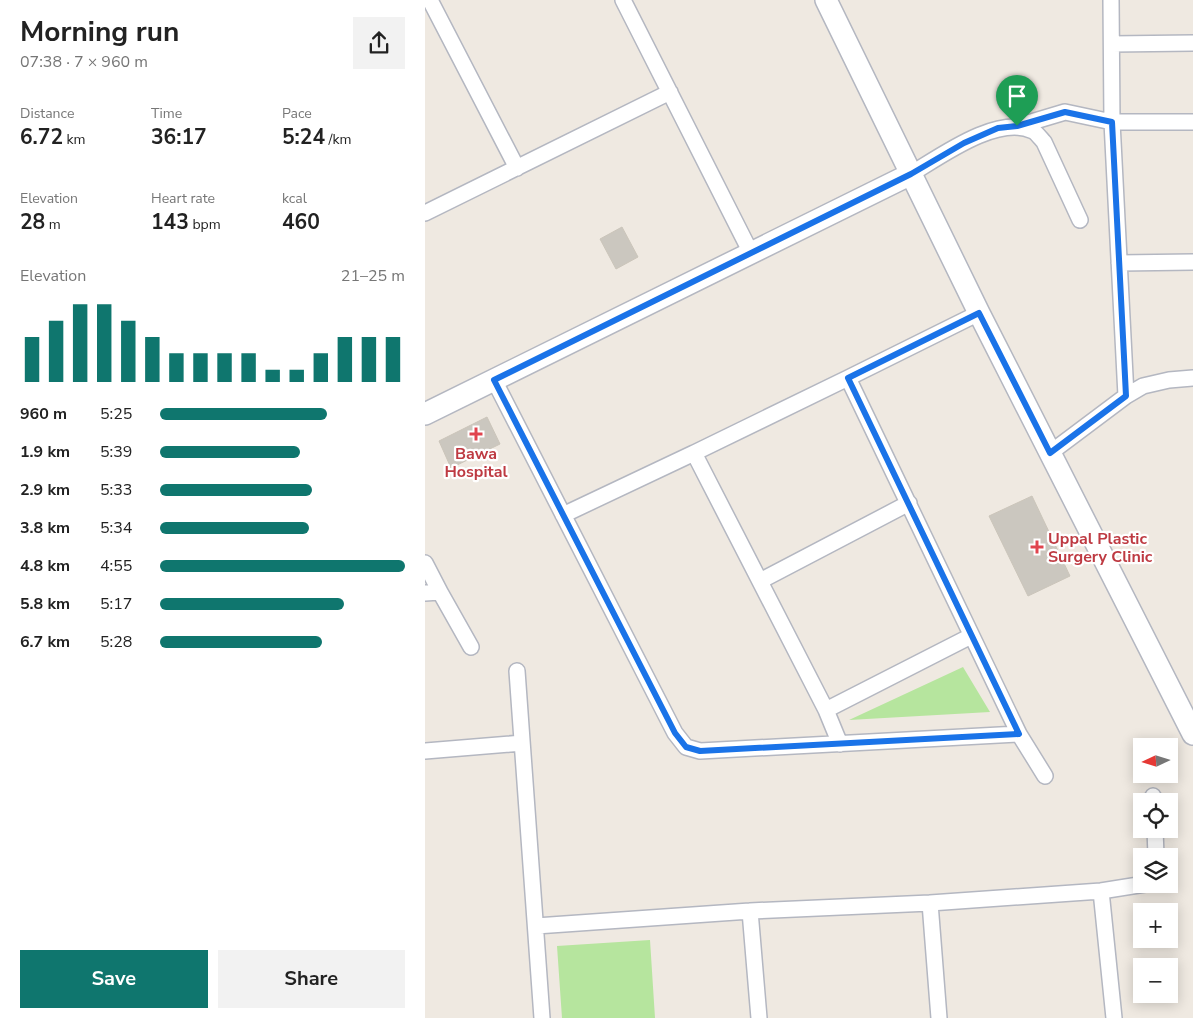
<!DOCTYPE html>
<html lang="en">
<head>
<meta charset="utf-8">
<style>
	:root { --surface:#fff; --page:#f2f2f2; --text:#222; --muted:#767676; --accent:#0f766e }
	body { margin:0; font-family:"Nunito Sans",sans-serif; background:var(--page); color:var(--text); height:100vh; display:flex; flex-direction:column; font-size:19px; white-space:nowrap }
	* { box-sizing:border-box; margin:0 }
	p { font-size:16px; color:var(--muted) }
	.icon { flex:none; width:28px; height:28px; fill:none; stroke:currentColor; stroke-width:2; stroke-linecap:round; stroke-linejoin:round }
	.map { position:relative; flex:1; overflow:hidden }
	.panel { display:flex; flex-direction:column; background:var(--surface); width:425px }
	.panel>* { flex:none }
	.needle { width:32px; rotate:266deg }
	.tools { position:absolute; left:708px; top:738px; display:grid; gap:10px }
	.tools a { display:grid; place-items:center; width:45px; height:45px; border-radius:0px; background:var(--surface); box-shadow:0 2px 12px #0003; font-size:25px }
	.pin { position:absolute; display:grid; place-items:center; width:42px; height:42px; color:#fff; margin:-51px -21px; border-radius:50% 50% 50% 0; rotate:-45deg; box-shadow:0 0 5px #0007 }
	.pin .icon { rotate:45deg }
	.round { display:grid; place-items:center; flex:none; width:52px; height:52px; border-radius:0px; background:var(--page) }
	.overview { display:flex; align-items:center; justify-content:space-between; height:85px; padding:0 20px }
	h1 { font-size:28px; font-weight:700; line-height:38px }
	.figures { display:grid; grid-template-columns:repeat(3,1fr); gap:8px; height:85px; padding:5px 20px }
	.figures div { display:grid; align-content:center }
	.figures b { font-size:21px; font-weight:700 }
	.figures small { font-size:14px; font-weight:400 }
	.figures p { font-size:14px }
	.chart { height:140px; padding:10px 20px }
	.chart p { display:flex; justify-content:space-between }
	.chart svg { width:100%; height:90px; margin-top:5px; stroke:var(--accent); stroke-width:6 }
	.button { display:flex; gap:10px; margin-top:auto; padding:10px 20px }
	.button a { flex:1; height:58px; border-radius:0px; background:var(--accent); color:#fff; font-size:20px; font-weight:700; line-height:58px; text-align:center }
	.button a+a { background:var(--page); color:var(--text) }
	ul { padding:0 20px; list-style:none; font-size:16px }
	li { display:grid; grid-template-columns:80px 60px 1fr; align-items:center; height:38px }
	li i { height:12px; border-radius:6px; background:var(--accent) }
	main { display:flex; flex:1; min-height:0 }
	.map>svg:first-child { display:block }
	.green { fill:#b6e59e }
	.building { fill:#cbc7bf; stroke:#cbc5ba }
	.lines { fill:none; stroke-linecap:round; stroke-linejoin:round }
	.street-casing { stroke:#b4b7c1; stroke-width:18 }
	.secondary-casing { stroke:#b4b7c1; stroke-width:24 }
	.street { stroke:#fff; stroke-width:15 }
	.secondary { stroke:#fff; stroke-width:21 }
	.route-casing { stroke:#fff; stroke-width:10 }
	.route { stroke:#1a73e8; stroke-width:6 }
	.health-dot { fill:#e0444e; stroke:#fff; stroke-width:2 }
	.labels { text-anchor:middle; stroke-width:4.5; stroke-linejoin:round; paint-order:stroke }
	.health-label { font-size:16px; font-weight:bold; fill:#be3a42; stroke:#fff }
</style>
</head>
<body>
<main>
<section class="panel">
<div class="overview"><div><h1>Morning run</h1><p>07:38 · 7 × 960 m</p></div><a class="round"><svg class="icon" aria-label="share" viewBox="0 0 24 24"><path d="M12 15V3M7 8l5-5 5 5M5 13v7h14v-7"/></svg></a></div>
<div class="figures">
<div><p>Distance</p><b>6.72<small> km</small></b></div>
<div><p>Time</p><b>36:17</b></div>
<div><p>Pace</p><b>5:24<small> /km</small></b></div>
</div>
<div class="figures">
<div><p>Elevation</p><b>28<small> m</small></b></div>
<div><p>Heart rate</p><b>143<small> bpm</small></b></div>
<div><p>kcal</p><b>460</b></div>
</div>
<div class="chart"><p><span>Elevation</span>21–25 m</p>
<svg viewBox="0 0 160 44" preserveAspectRatio="none"><path d="M5 44V22M15 44V14M25 44V6M35 44V6M45 44V14M55 44V22M65 44V30M75 44V30M85 44V30M95 44V30M105 44V38M115 44V38M125 44V30M135 44V22M145 44V22M155 44V22"/></svg>
</div>
<ul>
<li><b>960 m</b>5:25<i style="width:68%"></i></li>
<li><b>1.9 km</b>5:39<i style="width:57%"></i></li>
<li><b>2.9 km</b>5:33<i style="width:62%"></i></li>
<li><b>3.8 km</b>5:34<i style="width:61%"></i></li>
<li><b>4.8 km</b>4:55<i style="width:100%"></i></li>
<li><b>5.8 km</b>5:17<i style="width:75%"></i></li>
<li><b>6.7 km</b>5:28<i style="width:66%"></i></li>
</ul>
<div class="button"><a>Save</a><a>Share</a></div>
</section>
<div class="map">
<svg width="768" height="1018" viewBox="0 0 768 1018">
	<rect width="100%" height="100%" fill="#efe9e1"/>
	<!-- green -->
	<path class="green" d="M538,667L565,712L424,720Z
		M225,940L230,1018H137L132,946Z"/>
	<!-- building -->
	<path class="building" d="M197,227L213,257L191,269L175,239Z
		M62,417L75,444L26,468L14,441Z
		M607,496L645,576L603,596L564,516Z"/>
	<g class="lines">
		<!-- street casing -->
		<g class="street-casing">
			<path id="street" d="M5,0L92,168
				M198,0L326,253
				M686,0L687,122L701,396
				M687,44L768,43
				M593,126L640,112L687,122H768
				M486,174C516,156 573,114 608,131C612,133 616,139 619,142L655,220
				M0,213L245,92
				M694,263L768,262
				M69,380L250,733L261,747L275,751L594,734L423,378L554,313
				M625,453L701,396L718,386L744,380L768,378
				M138,515L269,453
				M0,563L15,592L0,593
				M335,581L484,503
				M15,592L46,647
				M92,671L117,1018
				M401,710L546,636
				M594,734L620,776
				M415,744L401,710L269,453L423,378
				M0,751L97,743
				M728,796V801
				M730,829L731,856
				M676,891L689,1018
				M505,903L514,1018
				M325,911L334,1018
				M111,926L325,911L505,903L676,891L720,884"/>
		</g>
		<!-- secondary casing -->
		<g class="secondary-casing">
			<path id="secondary" d="M401,0L554,313L768,734
				M0,414L486,174"/>
		</g>
		<!-- street -->
		<use href="#street" class="street"/>
		<!-- secondary -->
		<use href="#secondary" class="secondary"/>
	</g>
	<g class="lines">
		<!-- route casing -->
		<g class="route-casing">
			<path id="route" d="M640,112L687,122L701,396L625,453L554,313L423,378L594,734L275,751L261,747L250,733L69,380L486,174L539,143L573,128L592,126Z"/>
		</g>
		<!-- route -->
		<use href="#route" class="route"/>
	</g>
	<!-- markers -->
	<g class="health-dot">
		<path d="M48.5 426.5h5v5h5v5h-5v5h-5v-5h-5v-5h5z"/>
		<path d="M609.5 539.5h5v5h5v5h-5v5h-5v-5h-5v-5h5z"/>
	</g>
	<g class="labels">
		<!-- health labels -->
		<g class="health-label">
			<text x="51" y="459">Bawa<tspan x="51" dy="18">Hospital</tspan></text>
			<text x="623" y="544" text-anchor="start">Uppal Plastic<tspan x="623" dy="18">Surgery Clinic</tspan></text>
		</g>
	</g>
</svg>
<div class="tools">
<a><svg class="needle" viewBox="-14 -14 28 28"><path d="M0-13l5 13h-10z" fill="#e53935"/><path d="M0 13l5-13h-10z" fill="#767676"/></svg></a>
<a><svg class="icon" aria-label="locate" viewBox="0 0 24 24"><circle cx="12" cy="12" r="6"/><path d="M12 2v4M12 18v4M2 12h4M18 12h4"/></svg></a>
<a><svg class="icon" aria-label="layers" viewBox="0 0 24 24"><path d="M12 4l9 5-9 5-9-5zM3 14l9 5 9-5"/></svg></a>
<a>+</a>
<a>−</a>
</div>
<div class="pin" style="left:592px;top:126px;background:#1e9e55"><svg class="icon" aria-label="arrive" viewBox="0 0 24 24"><path d="M6 21V4h12l-3 4 3 4H6"/></svg></div>
</div>
</main>
</body>
</html>
